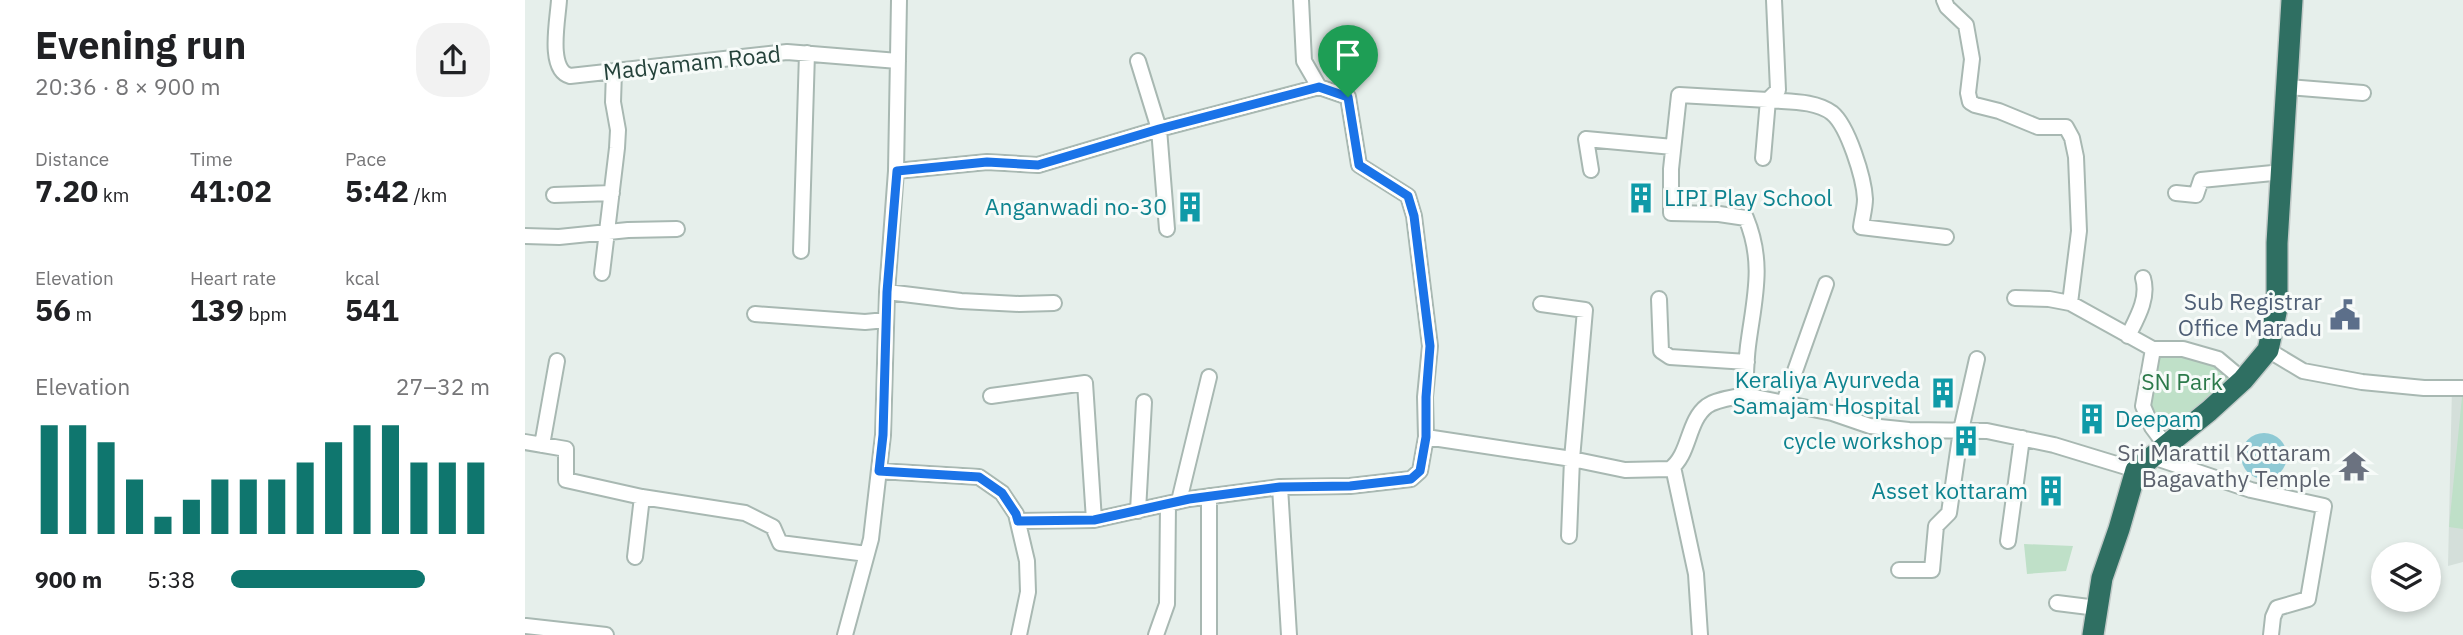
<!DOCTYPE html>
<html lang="en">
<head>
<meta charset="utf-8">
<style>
	:root { --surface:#fff; --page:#f2f2f2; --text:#202124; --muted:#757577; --accent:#0f766e }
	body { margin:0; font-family:"IBM Plex Sans",sans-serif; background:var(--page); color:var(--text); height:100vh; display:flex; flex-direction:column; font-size:26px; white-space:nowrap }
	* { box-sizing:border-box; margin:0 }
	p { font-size:23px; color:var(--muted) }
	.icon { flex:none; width:38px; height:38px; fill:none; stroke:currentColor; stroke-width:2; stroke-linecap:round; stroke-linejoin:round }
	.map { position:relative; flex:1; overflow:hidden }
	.details { display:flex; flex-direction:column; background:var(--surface); width:525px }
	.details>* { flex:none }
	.buttons { position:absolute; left:1846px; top:542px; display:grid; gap:14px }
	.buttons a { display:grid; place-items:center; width:70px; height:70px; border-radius:50%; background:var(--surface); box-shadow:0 4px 10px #0003; font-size:35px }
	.pin { position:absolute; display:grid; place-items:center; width:60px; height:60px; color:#fff; margin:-72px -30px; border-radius:50% 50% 50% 0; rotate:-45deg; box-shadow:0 0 7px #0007 }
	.pin .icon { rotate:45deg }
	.round { display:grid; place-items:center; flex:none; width:74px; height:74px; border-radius:28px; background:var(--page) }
	.summary { display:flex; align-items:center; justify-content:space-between; height:119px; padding:0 35px }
	h1 { font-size:38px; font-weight:700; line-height:52px }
	.figures { display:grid; grid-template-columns:repeat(3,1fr); gap:10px; height:119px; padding:7px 35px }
	.figures div { display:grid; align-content:center }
	.figures b { font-size:30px; font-weight:700 }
	.figures small { font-size:19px; font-weight:400 }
	.figures p { font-size:19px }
	.chart { height:196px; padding:14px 35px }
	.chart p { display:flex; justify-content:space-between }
	.chart svg { width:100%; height:126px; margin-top:7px; stroke:var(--accent); stroke-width:6 }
	ul { padding:0 35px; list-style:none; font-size:23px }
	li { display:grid; grid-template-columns:112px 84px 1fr; align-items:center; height:52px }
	li i { height:18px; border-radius:9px; background:var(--accent) }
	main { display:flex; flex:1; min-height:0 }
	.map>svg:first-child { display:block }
	.built { fill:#d4dfda }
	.green { fill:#bfe0c8 }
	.water { fill:#8ec9d4 }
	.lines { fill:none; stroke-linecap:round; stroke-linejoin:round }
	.minor-casing { stroke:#a8b8b2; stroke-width:18 }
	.highway-casing { stroke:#c2cac8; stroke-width:24 }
	.minor { stroke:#fff; stroke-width:14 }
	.highway { stroke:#2f6f62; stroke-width:21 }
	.route-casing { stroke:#fff; stroke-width:14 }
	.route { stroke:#1a73e8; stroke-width:9 }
	.labels { text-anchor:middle; stroke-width:6; stroke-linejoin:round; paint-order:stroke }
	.street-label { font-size:23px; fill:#24423a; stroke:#f7fbf9 }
	.culture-label { font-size:23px; fill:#0d838f; stroke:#f7fbf9; text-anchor:end }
	.service-label { font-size:23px; fill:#4e5e75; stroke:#f7fbf9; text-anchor:end }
	.park-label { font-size:23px; fill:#2d7a4b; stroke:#f7fbf9 }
	.worship-label { font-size:23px; fill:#5b616d; stroke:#f7fbf9; text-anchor:end }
</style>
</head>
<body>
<main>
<section class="details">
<div class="summary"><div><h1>Evening run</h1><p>20:36 · 8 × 900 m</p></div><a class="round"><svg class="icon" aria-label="share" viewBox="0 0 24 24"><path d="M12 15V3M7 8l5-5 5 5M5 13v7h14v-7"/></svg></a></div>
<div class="figures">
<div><p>Distance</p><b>7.20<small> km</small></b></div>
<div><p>Time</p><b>41:02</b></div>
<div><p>Pace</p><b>5:42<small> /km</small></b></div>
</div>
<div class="figures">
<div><p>Elevation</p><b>56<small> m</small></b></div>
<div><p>Heart rate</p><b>139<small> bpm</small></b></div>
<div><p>kcal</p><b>541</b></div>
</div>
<div class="chart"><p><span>Elevation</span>27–32 m</p>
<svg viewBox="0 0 160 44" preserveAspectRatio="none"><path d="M5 44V6M15 44V6M25 44V12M35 44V25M45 44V38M55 44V32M65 44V25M75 44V25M85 44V25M95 44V19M105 44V12M115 44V6M125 44V6M135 44V19M145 44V19M155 44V19"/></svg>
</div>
<ul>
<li><b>900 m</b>5:38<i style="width:75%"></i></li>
</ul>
</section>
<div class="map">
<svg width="1938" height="635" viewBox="0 0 1938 635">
	<rect width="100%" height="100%" fill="#e6efeb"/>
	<!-- built -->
	<path class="built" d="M1927,387L1938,388V562L1923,566Z"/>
	<!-- green -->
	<path class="green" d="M1646,350L1676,355L1705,377L1656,424L1641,432L1634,429C1621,405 1624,388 1627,362Z
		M1937,397H1938V529L1924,527Z
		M1499,544L1548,546L1541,571L1502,574Z"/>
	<!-- water -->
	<path class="water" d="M1716 456a23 23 0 1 1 46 0a23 23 0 1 1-46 0Z"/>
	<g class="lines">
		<!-- minor casing -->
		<g class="minor-casing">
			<path id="minor" d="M34,0C33,19 22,70 45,76L262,52L373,61
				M1249,0L1253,90L1243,100L1154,95L1146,169V213L1194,214L1221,218C1240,264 1229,299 1223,346C1221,362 1221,379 1220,395L1307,413L1345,426L1384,430L1462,431L1529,445L1611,470
				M1419,0L1422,7L1441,25L1447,59L1443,93L1445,102L1450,105L1474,111L1513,127H1541L1547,138L1551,157L1554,231L1545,303L1628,349H1658L1693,359L1718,380
				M613,61L634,129L642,229
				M1763,87L1838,93
				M1238,158L1243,100C1262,102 1290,100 1307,113C1323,126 1339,178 1340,199C1340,208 1337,218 1336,227L1421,237
				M1066,170L1061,139L1148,147
				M371,171L462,162L513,165L634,129L794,87
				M1651,193L1671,195L1676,180L1758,172
				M29,195L87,193
				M0,236L34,237L103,230L152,229
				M276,251L282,53
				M77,273L92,148L93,130L88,102L89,71
				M362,292L436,301L494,304L529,303
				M1490,298L1524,299L1545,303
				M1134,299L1136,351L1145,357L1222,362
				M1016,304L1060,310L1047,459L1044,536
				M230,314L340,322L361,320
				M1603,336C1612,318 1624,298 1618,278
				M1628,349L1618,406L1627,427L1641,446
				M1743,350L1778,371L1837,382L1899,388H1938
				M466,396L560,383L569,520
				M1259,402L1301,284
				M901,437L1047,459L1100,470L1145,469C1165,455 1162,421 1182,406C1192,399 1208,398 1220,395
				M0,442L41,449V480L117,497L220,513L248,527L255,543L342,554
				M17,445L32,361
				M1628,457L1726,490L1799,506L1783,599L1752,608L1748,617L1746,635
				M1148,467L1171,574L1175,635
				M354,471L454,477L477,493L491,514L502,561L503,592L494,635
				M755,487L764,635
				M654,501L684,377
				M613,511L619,402
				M493,521L569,520L664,499L755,487L825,486L886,479L895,471L901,437L900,397L905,346L889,216L883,196L834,165L823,97L794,87L779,61L776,0
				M1483,541L1497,438
				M110,557L117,497
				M1374,570H1407L1411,526L1424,513L1436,430L1452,359
				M1532,603L1572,608
				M1,626L81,635
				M320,635L346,539L358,435L362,292L371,171L374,0
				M631,635L642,604L643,504
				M684,635V496"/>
		</g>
		<!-- highway casing -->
		<g class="highway-casing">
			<path id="highway" d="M1568,635L1577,578L1594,529L1611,470L1684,411L1718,380L1743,350L1752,308V243L1767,0"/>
		</g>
		<!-- minor -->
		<use href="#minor" class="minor"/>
		<!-- highway -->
		<use href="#highway" class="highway"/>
	</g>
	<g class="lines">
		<!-- route casing -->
		<g class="route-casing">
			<path id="route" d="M794,87L823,97L834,165L883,196L889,216L905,346L901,397V437L895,471L886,479L825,486L755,487L664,499L569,520L493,521L491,514L477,493L454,477L354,471L358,435L362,292L372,171L462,162L513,165L634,129Z"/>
		</g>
		<!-- route -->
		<use href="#route" class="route"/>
	</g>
	<!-- icons -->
	<defs>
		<g id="building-bare" transform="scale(2.415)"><path d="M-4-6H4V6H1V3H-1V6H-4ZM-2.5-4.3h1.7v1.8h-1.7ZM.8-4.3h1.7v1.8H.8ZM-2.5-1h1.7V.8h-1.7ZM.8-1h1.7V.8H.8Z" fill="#0f9aa8" stroke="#f7fbf9" stroke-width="2.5" paint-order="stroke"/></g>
		<g id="civic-bare" transform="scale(2.415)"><path d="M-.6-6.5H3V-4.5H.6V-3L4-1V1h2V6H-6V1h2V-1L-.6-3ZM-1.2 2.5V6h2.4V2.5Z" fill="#5c6f8a" stroke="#f7fbf9" stroke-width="2.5" paint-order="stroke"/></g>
		<g id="temple-bare" transform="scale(2.415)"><path d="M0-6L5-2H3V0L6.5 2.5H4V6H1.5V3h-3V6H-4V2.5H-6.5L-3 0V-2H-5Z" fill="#6b7280" stroke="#f7fbf9" stroke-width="2.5" paint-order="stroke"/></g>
	</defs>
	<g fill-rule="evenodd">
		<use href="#building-bare" x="1116" y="198"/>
		<use href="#building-bare" x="665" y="207"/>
		<use href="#civic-bare" x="1820" y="315"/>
		<use href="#building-bare" x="1418" y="393"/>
		<use href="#building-bare" x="1567" y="419"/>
		<use href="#building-bare" x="1441" y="441"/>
		<use href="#temple-bare" x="1829" y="466"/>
		<use href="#building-bare" x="1526" y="491"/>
	</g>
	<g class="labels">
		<!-- street labels -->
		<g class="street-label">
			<text transform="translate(167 63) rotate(-6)" y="8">Madyamam Road</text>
		</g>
		<!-- culture labels -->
		<g class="culture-label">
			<text x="1139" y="206" text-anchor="start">LIPI Play School</text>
			<text x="642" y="215">Anganwadi no-30</text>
			<text x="1395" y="388">Keraliya Ayurveda<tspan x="1395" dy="26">Samajam Hospital</tspan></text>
			<text x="1590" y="427" text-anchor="start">Deepam</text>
			<text x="1418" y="449">cycle workshop</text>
			<text x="1503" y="499">Asset kottaram</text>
		</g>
		<!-- service labels -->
		<g class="service-label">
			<text x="1797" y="310">Sub Registrar<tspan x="1797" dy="26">Office Maradu</tspan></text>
		</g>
		<!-- park labels -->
		<g class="park-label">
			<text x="1657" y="390">SN Park</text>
		</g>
		<!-- worship labels -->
		<g class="worship-label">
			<text x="1806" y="461">Sri Marattil Kottaram<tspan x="1806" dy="26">Bagavathy Temple</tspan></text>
		</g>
	</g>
</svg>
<div class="buttons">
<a><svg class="icon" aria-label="layers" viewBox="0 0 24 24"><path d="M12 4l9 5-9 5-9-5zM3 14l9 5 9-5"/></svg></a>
</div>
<div class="pin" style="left:823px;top:97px;background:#1e9e55"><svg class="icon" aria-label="arrive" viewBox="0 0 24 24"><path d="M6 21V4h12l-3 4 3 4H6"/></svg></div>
</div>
</main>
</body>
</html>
